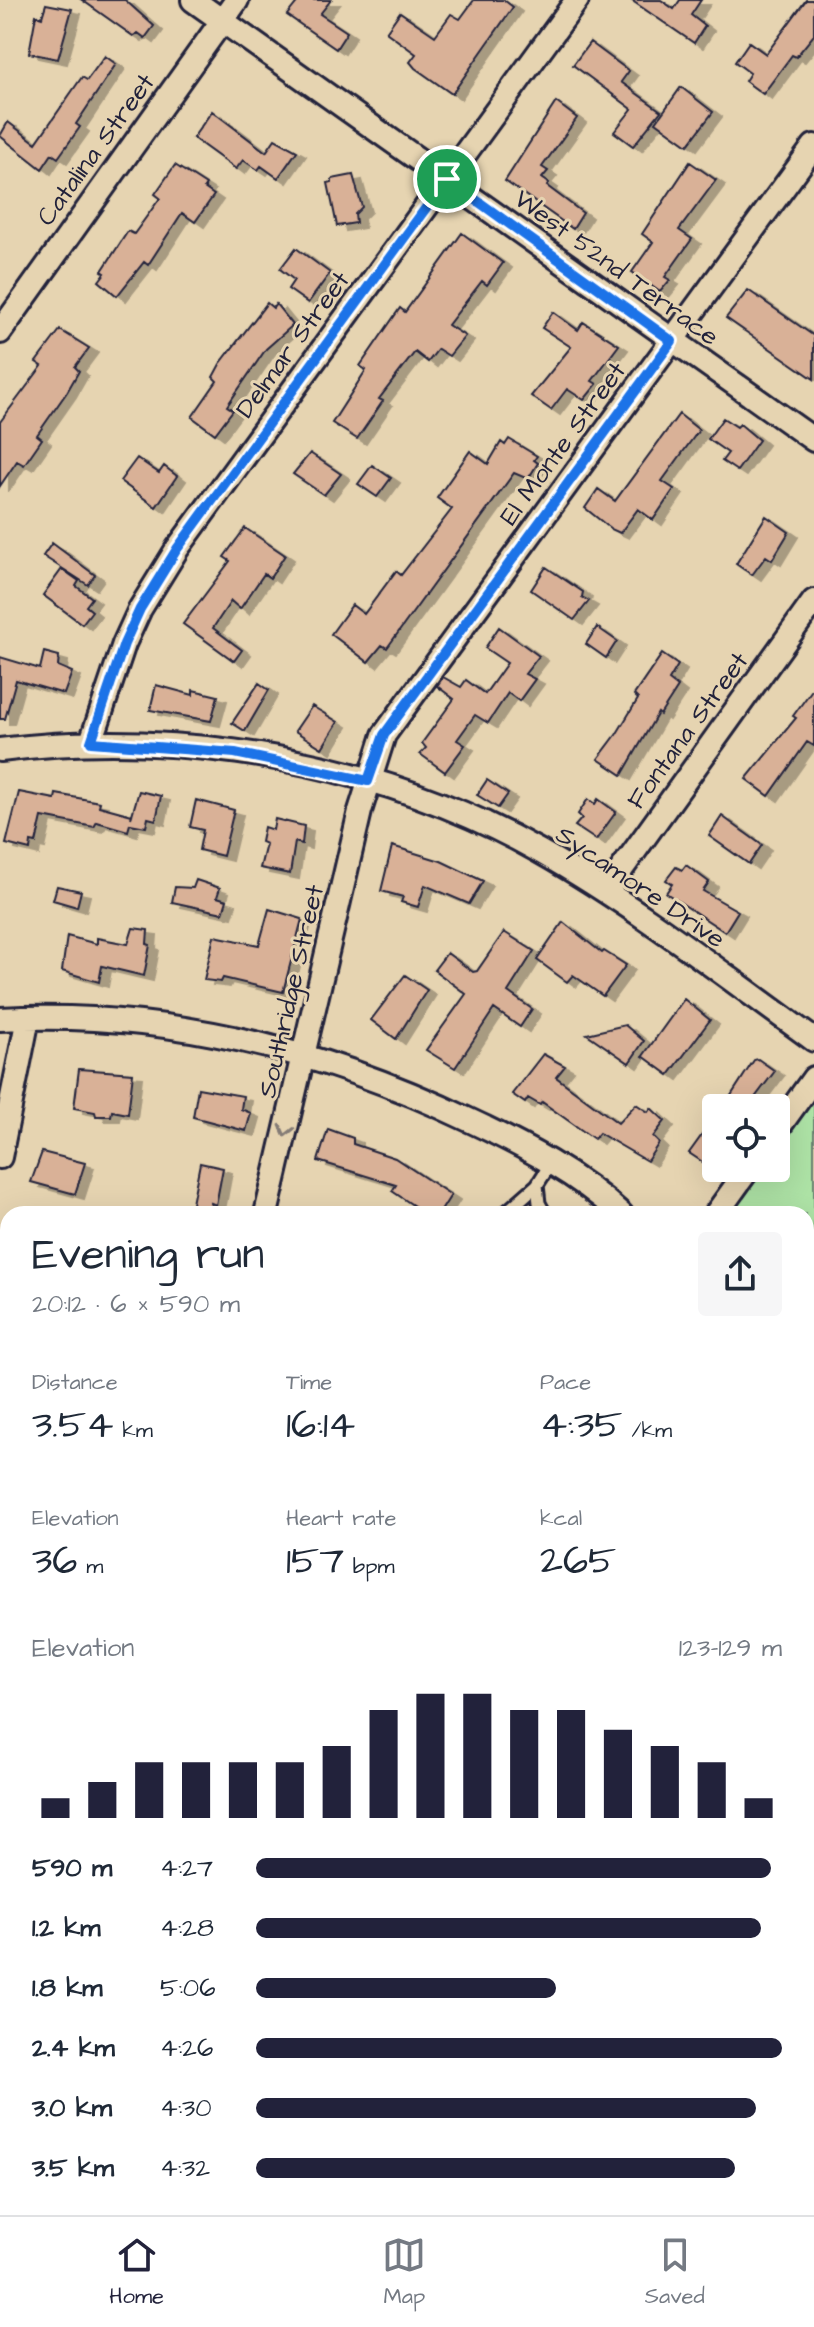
<!DOCTYPE html>
<html lang="en">
<head>
<meta charset="utf-8">
<style>
	:root { --surface:#fff; --page:#f6f6f7; --text:#1f2937; --muted:#747a83; --line:#e0e1e3; --accent:#22223b }
	body { margin:0; font-family:"Architects Daughter",sans-serif; background:var(--page); color:var(--text); height:100vh; display:flex; flex-direction:column; font-size:30px; white-space:nowrap }
	* { box-sizing:border-box; margin:0 }
	p { font-size:26px; color:var(--muted) }
	.icon { flex:none; width:44px; height:44px; fill:none; stroke:currentColor; stroke-width:2; stroke-linecap:round; stroke-linejoin:round }
	.map { position:relative; flex:1; overflow:hidden }
	.panel { position:absolute; left:0px; top:1206px; width:814px; height:1010px; display:flex; flex-direction:column; background:var(--surface); border-radius:24px 24px 0 0; box-shadow:0 8px 32px #0002 }
	.panel>* { flex:none }
	.fabs { position:absolute; left:702px; top:1094px; display:grid; gap:16px }
	.fabs a { display:grid; place-items:center; width:88px; height:88px; border-radius:8px; background:var(--surface); box-shadow:0 8px 32px #0002; font-size:40px }
	.pin { position:absolute; display:grid; place-items:center; width:68px; height:68px; color:#fff; margin:-34px; border:4px solid #fff; border-radius:50%; box-shadow:0 2px 8px #0007 }
	.round { display:grid; place-items:center; flex:none; width:84px; height:84px; border-radius:8px; background:var(--page) }
	.headline { display:flex; align-items:center; justify-content:space-between; height:136px; padding:0 32px }
	h1 { font-size:44px; font-weight:600; line-height:60px }
	.stats { display:grid; grid-template-columns:repeat(3,1fr); gap:12px; height:136px; padding:8px 32px }
	.stats div { display:grid; align-content:center }
	.stats b { font-size:40px; font-weight:600 }
	.stats small { font-size:22px; font-weight:400 }
	.stats p { font-size:22px }
	.chart { height:224px; padding:16px 32px }
	.chart p { display:flex; justify-content:space-between }
	.chart svg { width:100%; height:144px; margin-top:8px; stroke:var(--accent); stroke-width:6 }
	ul { padding:0 32px; list-style:none; font-size:26px }
	li { display:grid; grid-template-columns:128px 96px 1fr; align-items:center; height:60px }
	li i { height:20px; border-radius:10px; background:var(--accent) }
	.tabs { display:flex; justify-content:space-around; align-items:center; height:112px; border-top:2px solid var(--line); background:var(--surface); font-size:22px; color:var(--muted) }
	.tabs a { display:grid; justify-items:center; gap:4px }
	.tabs .selected { color:var(--accent) }
	.map>svg:first-child { display:block }
	.built { fill:#dac3a5 }
	.green { fill:#aee3a6; stroke:#688270; stroke-width:2 }
	.building { fill:#d9b197; stroke:#22223b; stroke-width:2; filter:url(#shadow) }
	.lines { fill:none; stroke-linecap:round; stroke-linejoin:round }
	.lane-casing { stroke:#22223b; stroke-width:17 }
	.street-casing { stroke:#22223b; stroke-width:28 }
	.secondary-casing { stroke:#22223b; stroke-width:38 }
	.primary-casing { stroke:#22223b; stroke-width:40 }
	.lane { stroke:#e6d4b1; stroke-width:11 }
	.street { stroke:#e6d4b1; stroke-width:22 }
	.secondary { stroke:#e6d4b1; stroke-width:32 }
	.primary { stroke:#e6d4b1; stroke-width:34 }
	.oneway { stroke:#847b76 }
	.route-casing { stroke:#fff; stroke-width:16 }
	.route { stroke:#1a73e8; stroke-width:10 }
	.labels { text-anchor:middle; stroke-width:6; stroke-linejoin:round; paint-order:stroke }
	.street-label { font-size:26px; fill:#22223b; stroke:#e6d4b1 }
</style>
</head>
<body>
<div class="map">
<svg width="814" height="2215" viewBox="0 0 814 2215">
	<defs>
		<filter id="shadow"><feDropShadow dx="9" dy="5" stdDeviation="0" flood-color="#0004"/></filter>
	</defs>
	<rect width="100%" height="100%" fill="#e6d4b1"/>
	<filter id="ink" filterUnits="userSpaceOnUse"><feTurbulence type="fractalNoise" baseFrequency=".0125" numOctaves="2"/><feDisplacementMap in="SourceGraphic" scale="16" xChannelSelector="R" yChannelSelector="G"/><feConvolveMatrix kernelMatrix="1 2 1 2 8 2 1 2 1" color-interpolation-filters="sRGB"/></filter>
	<g filter="url(#ink)">
		<!-- built -->
		<path class="built" d="M814,1522V2215H423L426,2208H806V1534Z"/>
		<!-- green -->
		<path class="green" d="M814,1096V1235L806,1246V1214H729L762,1168H776V1149Z"/>
		<!-- building -->
		<path class="building" d="M82,0H125L154,26L145,38L138,33L133,36Z
			M299,0H331L320,14L347,32L336,49L287,15Z
			M474,0H504L513,7L452,94L415,68L410,62L416,54L386,32L400,12L435,36L451,14L460,19Z
			M631,0H661L674,9L680,0H701L691,15L705,26L694,43Z
			M806,0H814V35L796,57L792,55L763,94L745,81L750,73L735,62L749,42L766,54Z
			M46,4L72,9L58,59L29,53L36,15L42,17Z
			M590,42L629,71L621,82L661,111L633,146L614,132L632,109L573,65Z
			M105,56L116,64L76,124L80,127L58,158L52,154L42,169L0,136L8,122L36,143L82,77L87,80Z
			M681,87L713,112L688,145L656,122Z
			M556,102L577,118L542,167L548,171L542,178L549,183L547,186L583,213L573,229L505,181Z
			M212,111L266,152L275,139L297,151L278,178L261,166L258,170L243,160L236,169L193,138Z
			M690,162L716,180L679,230L692,239L665,277L670,280L660,292L632,272L653,242L642,234Z
			M175,165L206,185L204,188L214,195L195,222L182,213L148,265L144,262L117,296L99,281L105,273L102,271L128,231L134,234L160,198L155,194Z
			M353,175L362,207L355,214L356,223L337,226L328,183L332,182V179Z
			M462,233L503,263L487,285L482,281L448,325L465,336L449,356L438,349L428,362L415,352L379,399L383,401L357,439L332,423L366,370L360,366L400,308L405,312Z
			M296,248L330,273L308,303L288,289L294,280L280,269Z
			M748,290L814,336V379L726,318Z
			M267,303L273,308L276,304L293,325L266,349L227,406L233,410L215,434L192,417L217,381L213,377L220,364Z
			M553,312L578,330L583,322L619,345L592,381L597,384L584,400L567,389L551,410L531,396L571,347L542,328Z
			M60,330L89,348L75,367L79,371L67,392L37,435L42,439L24,465L17,461L0,486V422L42,366L36,362Z
			M679,414L699,430L662,481L674,489L653,520L638,509L620,533L611,529L585,508L598,489L615,501Z
			M723,418L737,427L740,424L759,440L737,471L722,461L728,453L708,439Z
			M509,439L537,456L534,460L538,463L528,479L514,473L387,648L382,645L368,662L331,634L352,605L364,614L396,571L401,575L452,509L437,498L470,451L488,464L501,442L505,445Z
			M310,453L341,474L324,495L293,474Z
			M137,458L159,473L164,466L177,476L156,507L120,481Z
			M372,465L391,478L377,497L358,484Z
			M766,516L789,532L772,560L766,556L752,575L736,564Z
			M245,528L285,555L270,578L264,574L240,609L231,601L213,628L242,650L234,661L183,624L230,561L224,557Z
			M52,543L95,575L88,585L43,556Z
			M546,567L583,592L582,597L589,601L574,620L531,590Z
			M62,569L79,581L76,586L92,598L86,606L92,611L82,624L43,595Z
			M499,627L539,656L525,674L535,679L519,701L508,693L488,723L475,715L457,740L465,745L445,772L420,754L426,748L422,743L454,699L437,686L443,677L461,687L466,680L485,694L507,663L485,648Z
			M597,627L617,641L606,658L586,644Z
			M44,652L59,656L58,666L72,672L64,694L16,680L5,719H0V657L40,669Z
			M662,654L678,665L669,680L678,687L660,715L658,713L622,775L598,759L616,735L638,699L634,695Z
			M259,683L269,690L245,731L232,723Z
			M156,685L193,695V690L218,696L211,721L150,710Z
			M814,687V746L807,742L769,796L746,779L796,718L793,716Z
			M312,706L338,722L322,748L295,731Z
			M487,780L508,794L498,808L477,795Z
			M139,791L161,796L156,820L148,818L146,827L130,824L128,831L97,822L94,827L42,817L36,843L31,842L30,850L6,844L19,792L55,799L56,794L100,802L99,806L132,815L131,818Z
			M588,799L595,804L598,799L616,812L596,840L575,826L582,818L578,814Z
			M196,800L234,810L223,856L199,850L203,830L190,827Z
			M722,816L762,845L749,864L709,836Z
			M275,819L304,826L302,844L295,842L290,874L260,868L266,844L261,842L264,827L273,830Z
			M392,846L441,861L483,881L469,904L425,885L418,907L401,902L403,897L381,891Z
			M686,865L709,882L703,891L738,911L725,932L666,893L672,884L666,880L676,867L682,870Z
			M196,880L220,888L217,897L227,900L223,913L172,902L175,887L193,888Z
			M57,886L81,891L77,907L53,900Z
			M269,909L302,919L283,992L223,978L221,982L204,980L214,936L259,945Z
			M563,922L602,953L604,951L626,965L603,996L573,975L567,982L537,960Z
			M133,928L148,930L147,944L150,945L144,976L102,966L99,982L62,971L67,936L97,944V938L128,944Z
			M504,932L534,951L508,992L532,1009L520,1027L494,1009L455,1068L426,1050L466,994L434,970L447,953L473,972L477,971Z
			M405,975L427,990L396,1039L371,1020Z
			M684,999L710,1020L669,1075L643,1056Z
			M625,1025L644,1041L629,1063L587,1034Z
			M543,1054L565,1066L556,1077L618,1123L636,1104L648,1112L651,1108L665,1121L653,1137L659,1143L647,1161L599,1133L594,1139L542,1102L540,1105L528,1098L525,1103L512,1094Z
			M758,1059L775,1071L747,1108H723L754,1060Z
			M79,1069L133,1073L128,1114L112,1111L111,1116H96L95,1112L74,1108Z
			M198,1088L243,1096L241,1109L251,1113L246,1131L193,1117Z
			M328,1129L353,1138V1144L395,1158L451,1195L439,1214H426L392,1191L396,1185L318,1161Z
			M702,1135L716,1146V1171L689,1153Z
			M42,1152L85,1163L75,1194L31,1182Z
			M200,1163L223,1168L216,1205L211,1203L209,1214H190Z"/>
		<g class="lines">
			<!-- lane casing -->
			<g class="lane-casing">
				<path id="lane" d="M537,1185L539,1203L545,1214
					M504,1214L537,1185L551,1163
					M806,1299L814,1287
					M806,1310L814,1316
					M806,1788L814,1794
					M806,1915L814,1904
					M273,2208L283,2215
					M347,2208L358,2215
					M23,2215L28,2208
					M158,2215L163,2208
					M216,2215L221,2208
					M689,2215L693,2208"/>
			</g>
			<!-- street casing -->
			<g class="street-casing">
				<path id="street" d="M193,0L814,440
					M0,332L237,0
					M91,742L124,644L140,609L177,549L577,0
					M0,750C180,727 380,761 539,851C636,906 724,975 814,1040
					M606,891L814,601
					M0,1019C165,1010 323,1050 471,1121C524,1146 578,1174 621,1214
					M776,1131L814,1078
					M0,1157L28,1018
					M266,1214L360,811L384,735L814,146
					M716,1214L749,1168
					M806,1411L814,1420
					M0,1597L8,1599"/>
			</g>
			<!-- secondary casing -->
			<g class="secondary-casing">
				<path id="secondary" d="M806,1868L814,1874
					M0,2070L8,2060"/>
			</g>
			<!-- primary casing -->
			<g class="primary-casing">
				<path id="primary" d="M806,1531L814,1521
					M806,1586L814,1577
					M369,2215L372,2208
					M417,2215L419,2208"/>
			</g>
			<!-- lane -->
			<use href="#lane" class="lane"/>
			<!-- street -->
			<use href="#street" class="street"/>
			<!-- secondary -->
			<use href="#secondary" class="secondary"/>
			<!-- primary -->
			<use href="#primary" class="primary"/>
		</g>
		<!-- one-way arrows -->
		<defs><path id="oneway-chevron" d="M-2-3.5L2.5 0L-2 3.5" fill="none" stroke-width="1.6" stroke-linecap="round" stroke-linejoin="round" transform="scale(2)"/></defs>
		<use class="oneway" href="#oneway-chevron" transform="translate(286 1131) rotate(104)"/>
	</g>
	<g class="lines" filter="url(#ink)">
		<!-- route casing -->
		<g class="route-casing">
			<path id="route" d="M447,179L672,341L384,735L368,781L235,753L91,742L124,644L140,609L177,549Z"/>
		</g>
		<!-- route -->
		<use href="#route" class="route"/>
	</g>
	<g class="labels">
		<!-- street labels -->
		<g class="street-label">
			<text transform="translate(95 149) rotate(-54)" y="9">Catalina Street</text>
			<text transform="translate(617 267) rotate(36)" y="9">West 52nd Terrace</text>
			<text transform="translate(292 344) rotate(-54)" y="9">Delmar Street</text>
			<text transform="translate(562 443) rotate(-54)" y="9">El Monte Street</text>
			<text transform="translate(687 730) rotate(-54)" y="9">Fontana Street</text>
			<text transform="translate(641 886) rotate(34)" y="9">Sycamore Drive</text>
			<text transform="translate(290 991) rotate(-77)" y="9">Southridge Street</text>
		</g>
	</g>
</svg>
<div class="fabs">
<a><svg class="icon" aria-label="locate" viewBox="0 0 24 24"><circle cx="12" cy="12" r="6"/><path d="M12 2v4M12 18v4M2 12h4M18 12h4"/></svg></a>
</div>
<div class="pin" style="left:447px;top:179px;background:#1e9e55"><svg class="icon" aria-label="arrive" viewBox="0 0 24 24"><path d="M6 21V4h12l-3 4 3 4H6"/></svg></div>
<section class="panel">
<div class="headline"><div><h1>Evening run</h1><p>20:12 · 6 × 590 m</p></div><a class="round"><svg class="icon" aria-label="share" viewBox="0 0 24 24"><path d="M12 15V3M7 8l5-5 5 5M5 13v7h14v-7"/></svg></a></div>
<div class="stats">
<div><p>Distance</p><b>3.54<small> km</small></b></div>
<div><p>Time</p><b>16:14</b></div>
<div><p>Pace</p><b>4:35<small> /km</small></b></div>
</div>
<div class="stats">
<div><p>Elevation</p><b>36<small> m</small></b></div>
<div><p>Heart rate</p><b>157<small> bpm</small></b></div>
<div><p>kcal</p><b>265</b></div>
</div>
<div class="chart"><p><span>Elevation</span>123–129 m</p>
<svg viewBox="0 0 160 44" preserveAspectRatio="none"><path d="M5 44V38M15 44V33M25 44V27M35 44V27M45 44V27M55 44V27M65 44V22M75 44V11M85 44V6M95 44V6M105 44V11M115 44V11M125 44V17M135 44V22M145 44V27M155 44V38"/></svg>
</div>
<ul>
<li><b>590 m</b>4:27<i style="width:98%"></i></li>
<li><b>1.2 km</b>4:28<i style="width:96%"></i></li>
<li><b>1.8 km</b>5:06<i style="width:57%"></i></li>
<li><b>2.4 km</b>4:26<i style="width:100%"></i></li>
<li><b>3.0 km</b>4:30<i style="width:95%"></i></li>
<li><b>3.5 km</b>4:32<i style="width:91%"></i></li>
</ul>
</section>
</div>
<nav class="tabs">
<a class="selected"><svg class="icon" aria-label="home" viewBox="0 0 24 24"><path d="M3 11l9-7 9 7M6 9v11h12V9"/></svg>Home</a>
<a><svg class="icon" aria-label="map" viewBox="0 0 24 24"><path d="M3 6l6-2 6 2 6-2v14l-6 2-6-2-6 2zM9 4v14M15 6v14"/></svg>Map</a>
<a><svg class="icon" aria-label="saved" viewBox="0 0 24 24"><path d="M7 4h10v16l-5-4-5 4z"/></svg>Saved</a>
</nav>
</body>
</html>
